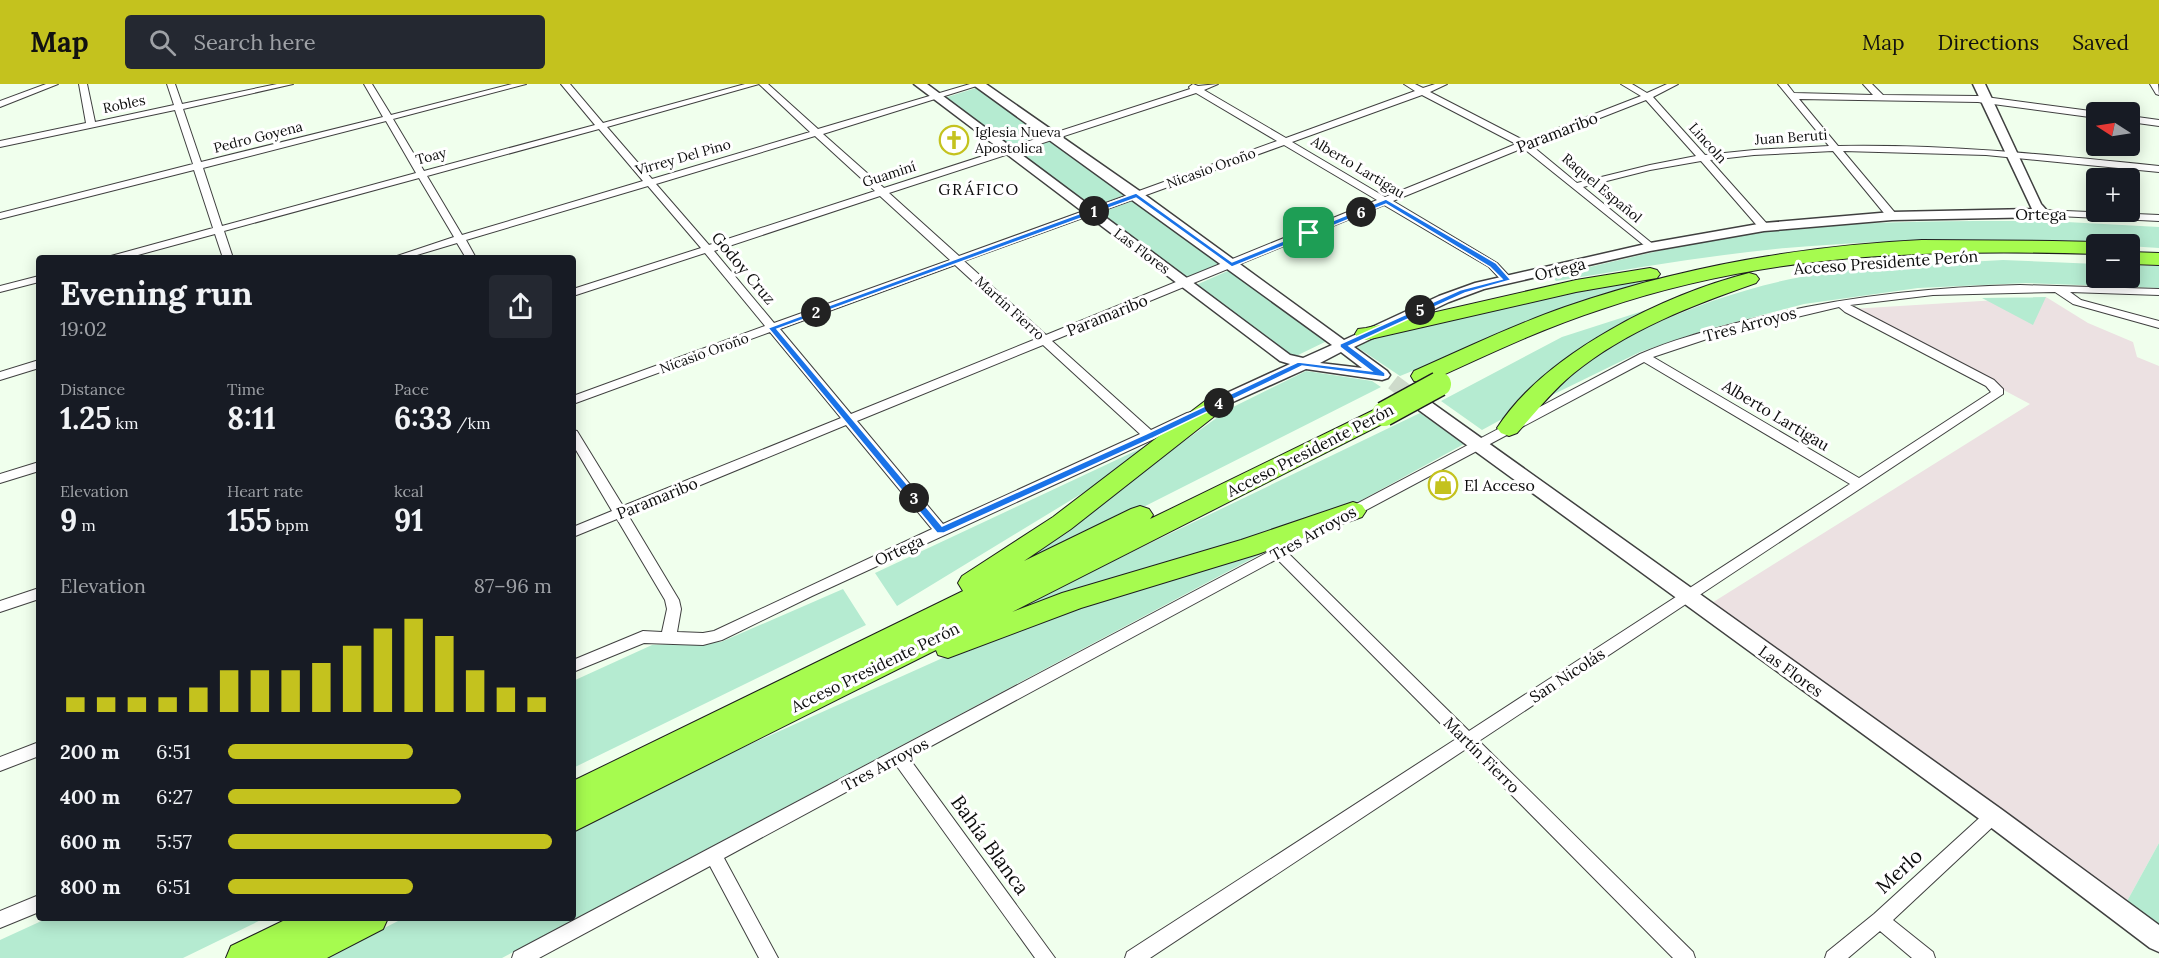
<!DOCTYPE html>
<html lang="en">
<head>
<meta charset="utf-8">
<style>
	:root { --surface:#171b24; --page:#242831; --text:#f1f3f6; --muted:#9ea1a6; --accent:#c4c21e }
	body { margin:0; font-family:Lora,serif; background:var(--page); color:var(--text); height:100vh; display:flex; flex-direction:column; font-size:22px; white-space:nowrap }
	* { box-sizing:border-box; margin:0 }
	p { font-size:20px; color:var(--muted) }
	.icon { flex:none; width:33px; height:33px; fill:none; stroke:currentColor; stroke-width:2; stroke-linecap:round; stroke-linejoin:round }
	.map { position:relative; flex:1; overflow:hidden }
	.sheet { position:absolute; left:36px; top:171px; width:540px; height:666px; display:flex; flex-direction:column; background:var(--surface); border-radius:6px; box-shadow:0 3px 15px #0003 }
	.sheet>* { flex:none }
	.needle { width:39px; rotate:282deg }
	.controls { position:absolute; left:2086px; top:18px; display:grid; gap:12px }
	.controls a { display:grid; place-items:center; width:54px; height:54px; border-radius:6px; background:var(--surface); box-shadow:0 3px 15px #0003; font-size:30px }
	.pin { position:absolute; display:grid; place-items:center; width:51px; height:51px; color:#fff; margin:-26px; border-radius:12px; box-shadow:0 3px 9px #0006 }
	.km { position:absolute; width:30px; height:30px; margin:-15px; border-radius:50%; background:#222; color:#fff; font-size:16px; line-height:30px; text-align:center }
	.round { display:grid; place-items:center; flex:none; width:63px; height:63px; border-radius:6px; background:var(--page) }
	.head { display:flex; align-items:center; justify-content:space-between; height:102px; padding:0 24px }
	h1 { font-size:33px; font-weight:700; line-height:45px }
	.figures { display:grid; grid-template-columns:repeat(3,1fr); gap:9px; height:102px; padding:6px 24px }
	.figures div { display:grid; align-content:center }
	.figures b { font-size:30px; font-weight:700 }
	.figures small { font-size:16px; font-weight:400 }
	.figures p { font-size:16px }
	.chart { height:168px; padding:12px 24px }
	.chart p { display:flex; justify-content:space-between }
	.chart svg { width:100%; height:108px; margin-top:6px; stroke:var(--accent); stroke-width:6 }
	ul { padding:0 24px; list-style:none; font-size:20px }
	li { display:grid; grid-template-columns:96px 72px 1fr; align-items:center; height:45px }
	li i { height:15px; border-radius:8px; background:var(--accent) }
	header { display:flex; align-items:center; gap:36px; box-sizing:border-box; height:84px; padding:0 30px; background:var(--accent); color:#111 }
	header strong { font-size:28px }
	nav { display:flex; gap:33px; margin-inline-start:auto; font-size:21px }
	.search { width:420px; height:54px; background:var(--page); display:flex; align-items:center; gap:15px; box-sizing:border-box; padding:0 21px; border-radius:6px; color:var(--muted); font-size:22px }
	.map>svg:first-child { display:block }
	.industrial { fill:#ece1e2 }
	.green { fill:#b5ebd1 }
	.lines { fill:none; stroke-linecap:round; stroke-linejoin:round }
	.tertiary-tunnel { stroke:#cedbcb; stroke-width:16; stroke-dasharray:16 8; stroke-linecap:butt }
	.minor-casing { stroke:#404040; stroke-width:2 }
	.tertiary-casing { stroke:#404040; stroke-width:3 }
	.motorway-casing { stroke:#1e1e1e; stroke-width:2 }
	.minor { fill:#fff; fill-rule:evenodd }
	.tertiary { fill:#fff; fill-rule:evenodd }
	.motorway { fill:#a6fb4f; fill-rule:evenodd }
	.motorway-bridge-casing { stroke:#1e1e1e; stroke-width:27; stroke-linecap:butt }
	.motorway-bridge { stroke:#a6fb4f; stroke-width:24 }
	.route { fill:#1a73e8; stroke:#fff; stroke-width:1.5; fill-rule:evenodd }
	.labels { text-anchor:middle; stroke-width:6; stroke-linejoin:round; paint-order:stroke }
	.far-street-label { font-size:14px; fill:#0d0d0d; stroke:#fff }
	.far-poi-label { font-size:14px; fill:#0d0d0d; stroke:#fff; text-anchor:start }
	.street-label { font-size:16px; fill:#0d0d0d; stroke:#fff }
	.far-quarter-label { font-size:16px; letter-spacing:1.5px; fill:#0d0d0d; stroke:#fff }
	.poi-label { font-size:16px; fill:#0d0d0d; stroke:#fff; text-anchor:start }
	.near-street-label { font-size:20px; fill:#0d0d0d; stroke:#fff }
</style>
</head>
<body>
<header>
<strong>Map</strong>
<div class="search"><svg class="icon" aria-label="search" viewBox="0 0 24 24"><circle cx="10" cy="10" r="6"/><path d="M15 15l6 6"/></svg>Search here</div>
<nav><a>Map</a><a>Directions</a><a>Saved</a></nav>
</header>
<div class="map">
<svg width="2159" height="874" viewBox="0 0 2159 874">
	<rect width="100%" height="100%" fill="#f0ffed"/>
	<!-- industrial -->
	<path class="industrial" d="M2046,213L2088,239L2133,258L2137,273L2159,282V759L2120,830L1707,522L2030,320L1851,225Z"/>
	<!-- green -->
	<path class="green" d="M976,4L1045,52L1012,63L944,14Z
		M1050,56L1127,110L1091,124L1016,68Z
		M1135,116L1223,178L1187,194L1100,129Z
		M2048,137L2159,143V164C2037,155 1910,153 1786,164C1709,171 1632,185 1556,197L1552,192C1624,175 1697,156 1771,147C1862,136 1955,137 2048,137Z
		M2003,176L2097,180V194H2130V181L2159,182V204L2026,199L1918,204L1804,220L1705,246L1640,268L1550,312C1575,280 1614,258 1650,242C1705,217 1764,198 1824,189C1883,180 1943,180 2003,176Z
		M1230,186L1329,256L1294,273L1196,201Z
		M1658,195L1548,232L1400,292L1357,263L1383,249L1581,206Z
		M2046,213L2033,241L1982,214Z
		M1677,216L1550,288L1504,334L1482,346L1441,317L1562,253Z
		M1306,287L1372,297L1381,303L973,509L1229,325Z
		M1420,329L1464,360L1338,429L993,535Z
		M1144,363L1145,371L897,522L875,489Z
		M1289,455L502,874H325L404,834H573V749L735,667L1005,546Z
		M843,505L866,541L573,684V597L652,561L721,558Z
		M2159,759V856L2120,830Z
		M48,834H265L183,874H0V856Z"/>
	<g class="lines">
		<!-- tertiary-tunnel -->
		<path class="tertiary-tunnel" d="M1393,298L1422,320"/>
		<!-- minor casing -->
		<g class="minor-casing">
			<path id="minor" d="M46,0H58L0,23V17Z
				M79,0H87L95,38L174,21L167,0H175L182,20L277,0H293L183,25L201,78L383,33L364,0H372L391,31L512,0H526L393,35L424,87L595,41L561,0H570L603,39L745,0H768L818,45L970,0H983L823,50L884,104L1190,5L1189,3L1193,0L1198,2L1218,0L1204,6L1286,54L1415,7L1404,0H1415L1423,4L1435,0H1447L1430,8L1525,57L1641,12L1621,0H1632L1647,9L1667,0H1678L1653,13L1705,71L1754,66L1829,62L1778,0H1787L1794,9L1873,11L1863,0H1872L1883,11L1978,12L2098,28L2097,34L1978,18L1799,15L1838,62C1946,60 2052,71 2159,82V88L1986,71L1843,67L1896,130V134H1888L1833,67L1754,71L1710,76L1768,141L1769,143L1764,146L1760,145L1701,77L1650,86L1583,103L1654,161L1655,163L1650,166L1523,64L1393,117L1497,179L1511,194V198H1503L1489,183L1384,121L1052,257L1151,346L1187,329L1191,328L1197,332L1154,355L812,512L722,556L703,561L644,559L573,588V576L643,547L662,548L667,525L665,516L617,435L573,453V443L612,427L573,361V346L577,347L623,422L841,334L770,248L573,320V312L765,242L705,169L573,212V205L701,164L648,102L466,156L476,174H466L457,159L407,174H391L454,153L419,94L224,147L233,174H223L215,150L127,174H110L111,172L213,144L194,86L0,135V129L193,80L175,26L0,63V57L86,39ZM759,0L810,48L652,95L607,43ZM1196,9L1277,57L959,172L889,109ZM1422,11L1516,60L1385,113L1292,58ZM1646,16L1696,72L1650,81L1577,99L1531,61ZM386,37L416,89L222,142L203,84ZM599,45L643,97L462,151L427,92ZM815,52L875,107L709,161L656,100ZM1284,61L1377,116L1046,251L964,177ZM880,112L950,176L774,239L714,167ZM955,181L1036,255L851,330L780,245ZM1043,261L1140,350L943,440L857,337ZM846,341L932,445L714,547L703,549L677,548L681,525L679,516L628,431Z
				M2150,0H2158L2159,11L2156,10Z
				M2130,32L2159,36V42L2130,38Z
				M2042,126L2159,131V137L2038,131L2037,129Z
				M39,192V198L0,208V202Z
				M2020,201L2159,205V211L2070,208L2081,216L2159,237V244L2073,220L2055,208L1933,211L1850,221L1994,296L2003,305V310L1479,657L1693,868L1695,874H1673L1466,665L1150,874H1125L1127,868L1456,655L1277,475L909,674L1055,874H1035L896,681L724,774L778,874H759L710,782L539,874H512L514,868L1323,439L1330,444L1328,447L1288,469L1469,647L1850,400L1644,278L1353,433H1343L1341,430L1343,427L1640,270C1672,256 1706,247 1740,238C1832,214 1925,203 2020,201ZM1839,223L1845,228L1986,302L1991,308L1859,394L1653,273L1716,252Z
				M39,276V284L0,296V288Z
				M39,378V387L0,399V390Z
				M39,504V515L0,528V517Z
				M39,658V672L0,687V673Z
				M1993,725L1999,727L2001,732L1999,737L1893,836L1933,868L1935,874H1912L1880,847L1848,874H1825L1827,868L1874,830L1987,727Z
				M39,811V828L0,844V827Z"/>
		</g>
		<!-- tertiary casing -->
		<g class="tertiary-casing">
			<path id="tertiary" d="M914,0H927L1290,271L1303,274L1332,261L972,0H986L1141,108L1344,256L1439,212L1475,199L1650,159L1764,139L1892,128L2032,125L1973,0H1985L2041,120L2049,129L2042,133L1892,136L1764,147L1650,167L1484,205L1449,218L1354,263L1387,287L1390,291L1388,294L1382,296L1306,285L1213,327L1207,326L1205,322L1207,318L1290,280L1280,277ZM1341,268L1362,284L1320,279Z
				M1422,315L1428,316L2001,725L2159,841V868L2150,864L1985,739L1416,324L1414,320L1416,316Z"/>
		</g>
		<!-- motorway casing -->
		<g class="motorway-casing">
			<path id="motorway" d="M1922,156L2053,157L2097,158L2104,160H2097V170C1925,165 1767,169 1602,225C1543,244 1487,271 1430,297L1422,299L1414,297L1411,292L1414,287C1464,265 1513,241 1565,223C1680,183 1800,162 1922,156Z
				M2130,168L2159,169V181L2130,180Z
				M1650,184L1657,186L1660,190L1657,194L1576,208L1366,256L1358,255L1355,250L1358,245L1366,244L1576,196Z
				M1749,189L1756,191L1759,195L1756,199C1693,221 1627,246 1574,289C1553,306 1535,329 1517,349L1509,352L1501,349L1497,344C1545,269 1665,210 1749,189Z
				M1213,315L1221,317L1225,322L1221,327L1071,445L1024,477L1131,425L1140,422L1149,425L1153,431L1150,435L1376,325L1384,323L1392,325L1396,330L1392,335L1012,528L1062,509L1241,456L1353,418L1362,421L1366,427L1362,433L1258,470L1081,524L948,574L938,571L936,566L573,748V697L963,507L958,499L962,492L1053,433L1205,317Z
				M289,834H388L383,845L327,874H226L231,862Z"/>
		</g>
		<!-- minor -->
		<use href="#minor" class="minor"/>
		<!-- tertiary -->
		<use href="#tertiary" class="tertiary"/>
		<!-- motorway -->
		<use href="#motorway" class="motorway"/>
		<!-- motorway-bridge casing -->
		<g class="motorway-bridge-casing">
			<path id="motorway-bridge" d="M1384,330L1439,300"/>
		</g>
		<!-- motorway-bridge -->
		<use href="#motorway-bridge" class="motorway-bridge"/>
	</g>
	<!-- route -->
	<path class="route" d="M1136,109L1232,178L1386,115L1496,179L1511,196L1465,209L1349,262L1385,289V293L1302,282L1153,354L944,449H937L768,244ZM1136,114L1232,183L1386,120L1490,183L1502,195L1460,206L1340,260V263L1371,287L1298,278L1146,350L942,442L777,245Z"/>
	<!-- icons -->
	<defs>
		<g id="church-ring" transform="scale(1.5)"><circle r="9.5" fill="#fff" stroke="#c4c21e" stroke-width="1.5"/><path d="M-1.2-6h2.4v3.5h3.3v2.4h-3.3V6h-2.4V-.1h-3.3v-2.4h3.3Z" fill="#c4c21e"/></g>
		<g id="shop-ring" transform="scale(1.5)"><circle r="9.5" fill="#fff" stroke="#c4c21e" stroke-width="1.5"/><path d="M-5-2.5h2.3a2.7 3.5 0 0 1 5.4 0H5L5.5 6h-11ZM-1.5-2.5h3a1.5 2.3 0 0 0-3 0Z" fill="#c4c21e"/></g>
	</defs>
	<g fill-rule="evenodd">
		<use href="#church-ring" x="954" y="56"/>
		<use href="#shop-ring" x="1443" y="401"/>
	</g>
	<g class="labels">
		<!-- far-street labels -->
		<g class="far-street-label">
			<text transform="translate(124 20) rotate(-12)" y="5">Robles</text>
			<text transform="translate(258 53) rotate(-14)" y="5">Pedro Goyena</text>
			<text transform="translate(1791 53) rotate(-4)" y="5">Juan Beruti</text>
			<text transform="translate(1708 59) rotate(48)" y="5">Lincoln</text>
			<text transform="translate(431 72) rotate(-15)" y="5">Toay</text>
			<text transform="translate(683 73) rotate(-16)" y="5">Virrey Del Pino</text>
			<text transform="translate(1358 83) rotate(31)" y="5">Alberto Lartigau</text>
			<text transform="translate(1211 84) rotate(-20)" y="5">Nicasio Oroño</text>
			<text transform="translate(889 90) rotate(-18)" y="5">Guaminí</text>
			<text transform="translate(1602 104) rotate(40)" y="5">Raquel Español</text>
			<text transform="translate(1142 167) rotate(37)" y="5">Las Flores</text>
			<text transform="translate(1010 224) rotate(42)" y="5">Martín Fierro</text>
			<text transform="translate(704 269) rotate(-20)" y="5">Nicasio Oroño</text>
		</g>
		<!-- far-poi labels -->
		<g class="far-poi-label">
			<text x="975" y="53">Iglesia Nueva<tspan x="975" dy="16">Apostolica</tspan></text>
		</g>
		<!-- street labels -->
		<g class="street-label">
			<text transform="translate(1557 48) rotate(-21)" y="6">Paramaribo</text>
			<text x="2041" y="136">Ortega</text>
			<text transform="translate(1886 178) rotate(-4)" y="6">Acceso Presidente Perón</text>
			<text transform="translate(744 184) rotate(50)" y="6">Godoy Cruz</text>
			<text transform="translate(1560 185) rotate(-14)" y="6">Ortega</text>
			<text transform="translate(1107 231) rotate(-22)" y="6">Paramaribo</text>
			<text transform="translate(1750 240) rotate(-15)" y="6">Tres Arroyos</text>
			<text transform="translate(1776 331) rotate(31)" y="6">Alberto Lartigau</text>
			<text transform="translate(1310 366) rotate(-27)" y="6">Acceso Presidente Perón</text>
			<text transform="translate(657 414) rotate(-22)" y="6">Paramaribo</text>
			<text transform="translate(1313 449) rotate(-29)" y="6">Tres Arroyos</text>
			<text transform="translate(899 466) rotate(-25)" y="6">Ortega</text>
			<text transform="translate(875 583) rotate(-26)" y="6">Acceso Presidente Perón</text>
			<text transform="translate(1791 587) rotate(36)" y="6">Las Flores</text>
			<text transform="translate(1567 591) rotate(-33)" y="6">San Nicolás</text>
			<text transform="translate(1482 671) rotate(45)" y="6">Martín Fierro</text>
			<text transform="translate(885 680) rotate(-28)" y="6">Tres Arroyos</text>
		</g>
		<!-- far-quarter labels -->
		<g class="far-quarter-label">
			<text x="979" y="111">GRÁFICO</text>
		</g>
		<!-- poi labels -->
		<g class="poi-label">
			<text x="1464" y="407">El Acceso</text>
		</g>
		<!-- near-street labels -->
		<g class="near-street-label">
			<text transform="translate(990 761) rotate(54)" y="7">Bahía Blanca</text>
			<text transform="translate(1899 787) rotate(-43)" y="7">Merlo</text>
		</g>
	</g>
</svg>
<div class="controls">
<a><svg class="needle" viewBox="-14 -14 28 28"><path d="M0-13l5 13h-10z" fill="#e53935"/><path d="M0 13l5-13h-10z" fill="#9ea1a6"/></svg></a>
<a>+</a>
<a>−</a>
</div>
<div class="pin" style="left:1309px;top:149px;background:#1e9e55"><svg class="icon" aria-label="arrive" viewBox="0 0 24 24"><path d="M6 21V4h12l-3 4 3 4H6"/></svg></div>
<b class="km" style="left:1094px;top:127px">1</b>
<b class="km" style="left:816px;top:228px">2</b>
<b class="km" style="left:914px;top:414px">3</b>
<b class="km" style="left:1219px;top:319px">4</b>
<b class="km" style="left:1420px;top:226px">5</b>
<b class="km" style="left:1361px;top:128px">6</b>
<section class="sheet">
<div class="head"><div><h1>Evening run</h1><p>19:02</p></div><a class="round"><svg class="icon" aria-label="share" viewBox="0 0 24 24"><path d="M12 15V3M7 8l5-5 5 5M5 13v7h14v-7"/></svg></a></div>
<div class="figures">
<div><p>Distance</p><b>1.25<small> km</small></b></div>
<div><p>Time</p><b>8:11</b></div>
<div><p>Pace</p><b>6:33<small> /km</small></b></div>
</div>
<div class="figures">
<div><p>Elevation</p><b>9<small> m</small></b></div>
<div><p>Heart rate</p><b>155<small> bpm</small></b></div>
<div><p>kcal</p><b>91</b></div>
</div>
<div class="chart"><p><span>Elevation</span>87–96 m</p>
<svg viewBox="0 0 160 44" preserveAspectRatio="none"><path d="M5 44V38M15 44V38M25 44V38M35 44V38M45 44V34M55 44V27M65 44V27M75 44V27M85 44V24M95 44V17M105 44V10M115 44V6M125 44V13M135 44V27M145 44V34M155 44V38"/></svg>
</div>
<ul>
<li><b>200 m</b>6:51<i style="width:57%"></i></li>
<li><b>400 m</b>6:27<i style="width:72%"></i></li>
<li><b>600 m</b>5:57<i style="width:100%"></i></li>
<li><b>800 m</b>6:51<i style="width:57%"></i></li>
</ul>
</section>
</div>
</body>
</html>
